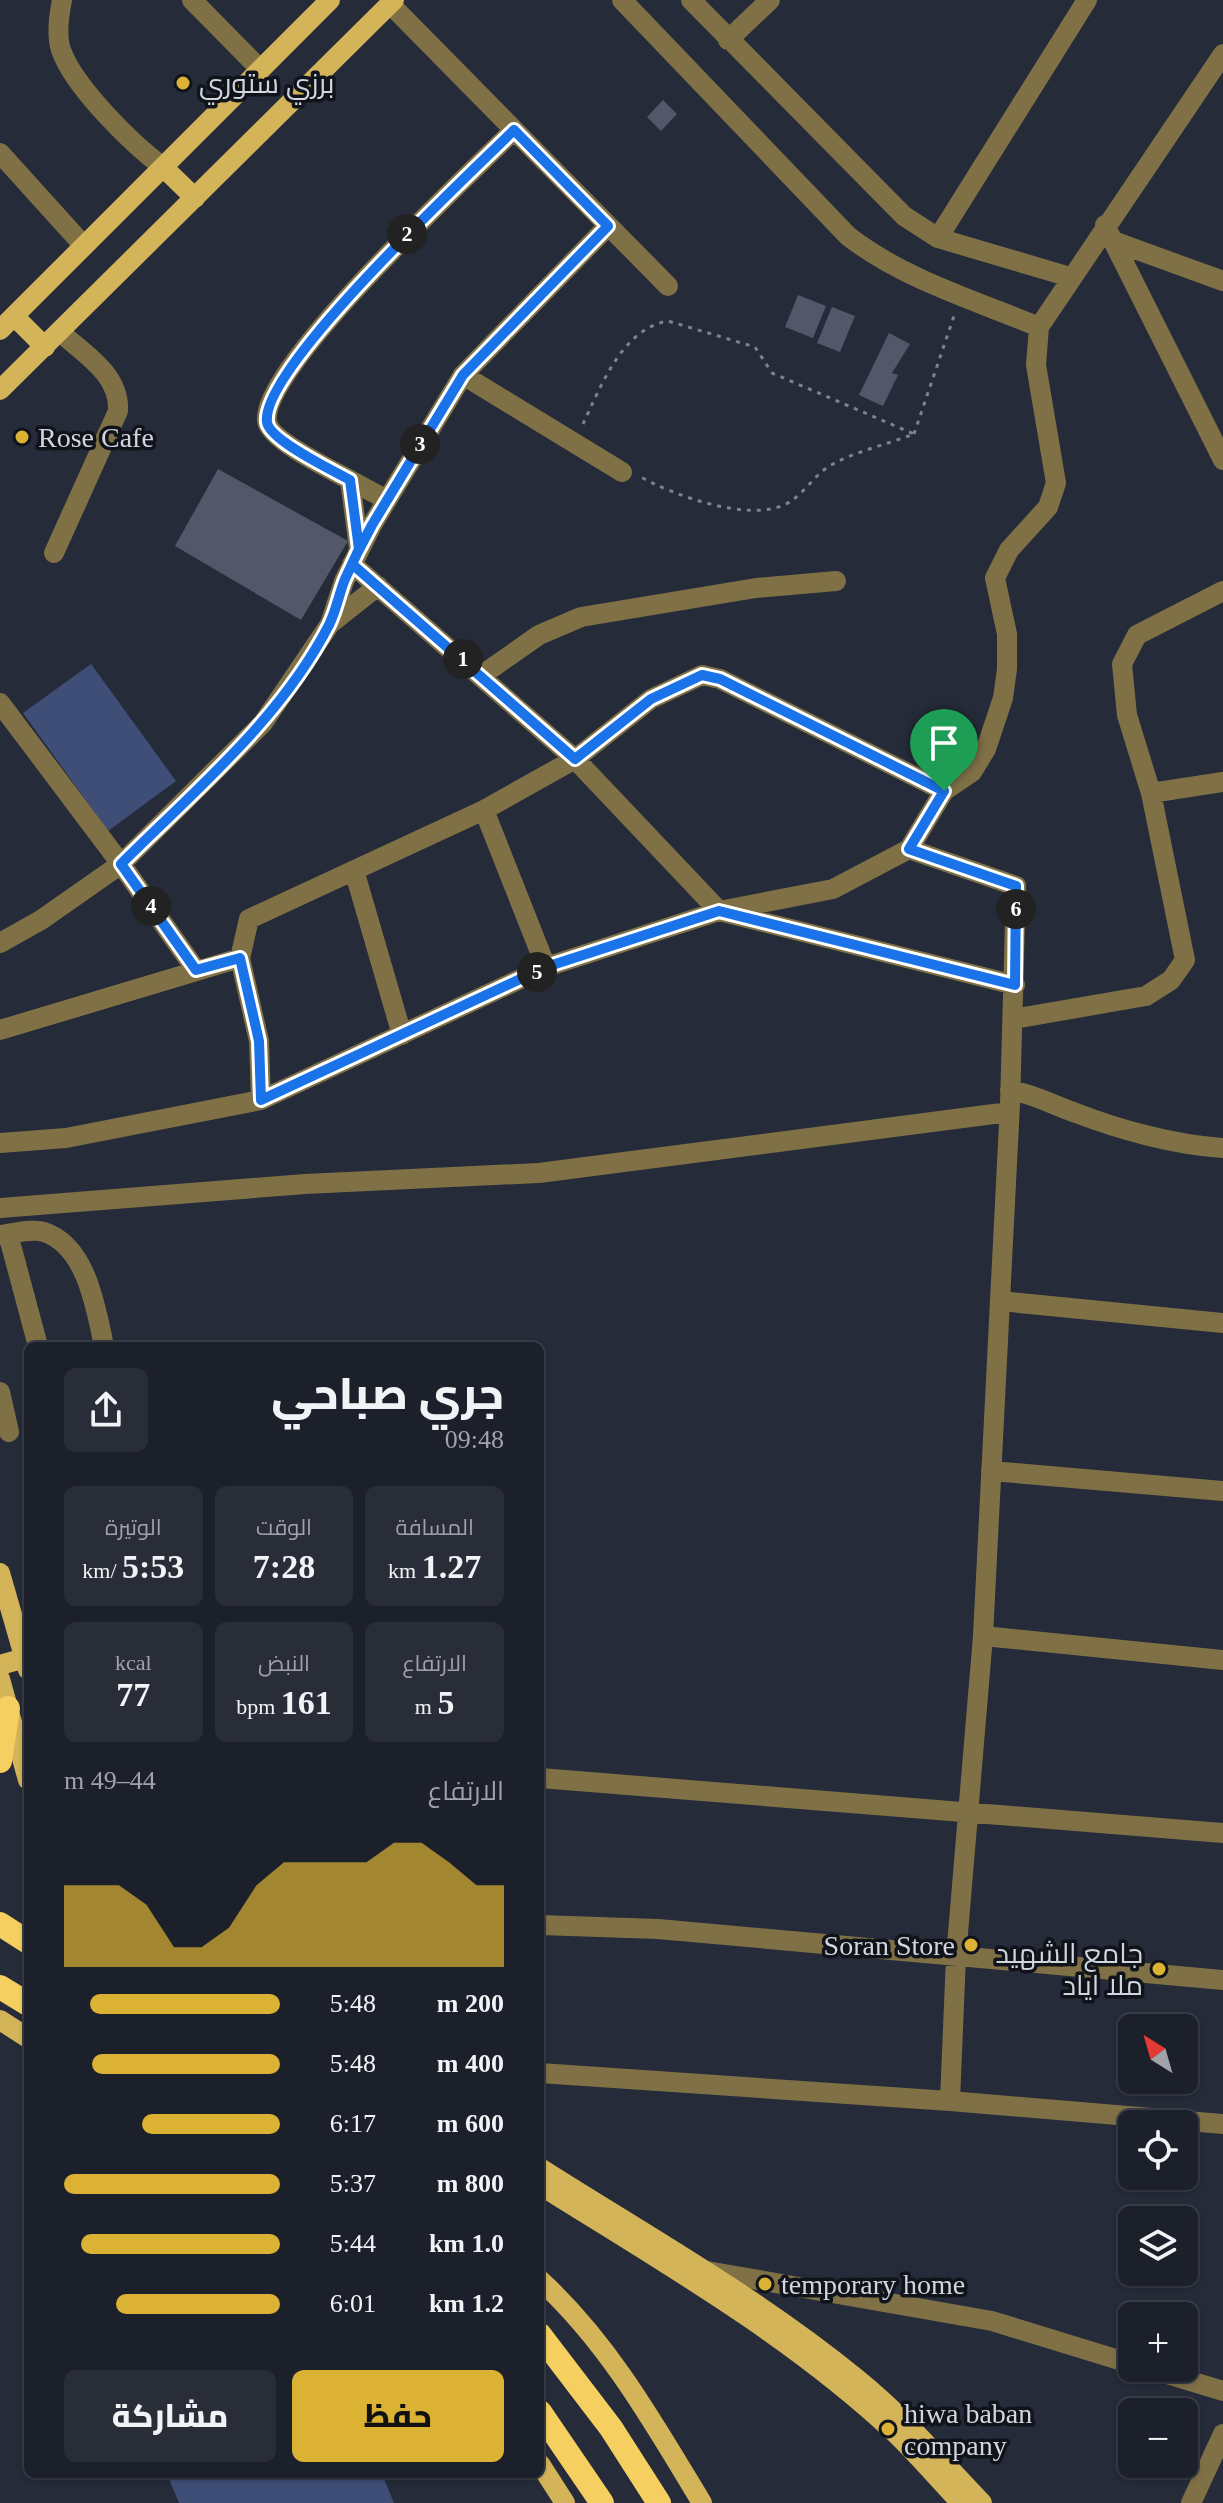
<!DOCTYPE html>
<html lang="ar">
<head>
<meta charset="utf-8">
<style>
	:root { --surface:#1c202b; --page:#292d37; --text:#f1f3f6; --muted:#a0a3a9; --line:#3a3e47; --accent:#dbb233 }
	body { margin:0; font-family:"Times New Roman",Cairo,serif; background:var(--page); color:var(--text); direction:rtl; height:100vh; display:flex; flex-direction:column; font-size:30px; white-space:nowrap }
	* { box-sizing:border-box; margin:0 }
	p { font-size:26px; color:var(--muted) }
	.icon { flex:none; width:44px; height:44px; fill:none; stroke:currentColor; stroke-width:2; stroke-linecap:round; stroke-linejoin:round }
	.map { position:relative; flex:1; overflow:hidden; direction:ltr }
	.sheet { position:absolute; left:24px; top:1342px; width:520px; height:1136px; display:flex; flex-direction:column; background:var(--surface); border-radius:12px; box-shadow:0 2px 6px #0004,0 0 0 2px var(--line); direction:rtl }
	.sheet>* { flex:none }
	.needle { width:52px; rotate:323deg }
	.controls { position:absolute; left:1118px; top:2014px; display:grid; gap:16px }
	.controls a { display:grid; place-items:center; width:80px; height:80px; border-radius:12px; background:var(--surface); box-shadow:0 2px 6px #0004,0 0 0 2px var(--line); font-size:40px }
	.pin { position:absolute; display:grid; place-items:center; width:68px; height:68px; color:#fff; margin:-82px -34px; border-radius:50% 50% 50% 0; rotate:-45deg; box-shadow:0 0 8px #0007 }
	.pin .icon { rotate:45deg }
	.km { position:absolute; width:40px; height:40px; margin:-20px; border-radius:50%; background:#222; color:#fff; font-size:22px; line-height:40px; text-align:center }
	.round { display:grid; place-items:center; flex:none; width:84px; height:84px; border-radius:12px; background:var(--page) }
	.overview { display:flex; align-items:center; justify-content:space-between; height:136px; padding:0 40px }
	h1 { font-size:44px; font-weight:800; line-height:60px }
	.metrics { display:grid; grid-template-columns:repeat(3,1fr); gap:12px; height:136px; padding:8px 40px }
	.metrics div { display:grid; align-content:center; border-radius:12px; background:var(--page); text-align:center }
	.metrics b { font-size:34px; font-weight:800 }
	.metrics small { font-size:22px; font-weight:400 }
	.metrics p { font-size:22px }
	.chart { height:224px; padding:16px 40px }
	.chart p { display:flex; justify-content:space-between }
	.chart svg { width:100%; height:144px; margin-top:8px; fill:var(--accent); opacity:.7 }
	.cta { display:flex; gap:16px; margin-top:auto; padding:16px 40px }
	.cta a { flex:1; height:92px; border-radius:12px; background:var(--accent); color:#111; font-size:32px; font-weight:800; line-height:92px; text-align:center }
	.cta a+a { background:var(--page); color:var(--text) }
	ul { padding:0 40px; list-style:none; font-size:26px }
	li { display:grid; grid-template-columns:128px 96px 1fr; align-items:center; height:60px }
	li i { height:20px; border-radius:10px; background:var(--accent) }
	.map>svg:first-child { display:block }
	.green { fill:#3f4e77 }
	.building { fill:#525869 }
	.lines { fill:none; stroke-linecap:round; stroke-linejoin:round }
	.path { stroke:#7d838e; stroke-width:3; stroke-dasharray:4 6; stroke-linecap:butt }
	.minor { stroke:#7f7046; stroke-width:20 }
	.major { stroke:#d4b459; stroke-width:20 }
	.highway { stroke:#f5cf5f; stroke-width:24 }
	.route-casing { stroke:#fff; stroke-width:16 }
	.route { stroke:#1a73e8; stroke-width:10 }
	.poi-dot { fill:#dbb233; stroke:#11131a; stroke-width:3 }
	.labels { text-anchor:middle; stroke-width:7; stroke-linejoin:round; paint-order:stroke }
	.poi-label { font-size:28px; fill:#d0d5de; stroke:#11131a; text-anchor:start }
</style>
</head>
<body>
<div class="map">
<svg width="1223" height="2503" viewBox="0 0 1223 2503">
	<rect width="100%" height="100%" fill="#252b39"/>
	<!-- green -->
	<path class="green" d="M91,664L176,781L108,831L23,713Z
		M167,2474H382L394,2503H179Z"/>
	<!-- building -->
	<path class="building" d="M663,100L677,114L661,131L647,117Z
		M798,295L826,306L813,338L785,327Z
		M832,307L855,316L840,352L817,343Z
		M889,333L910,344L892,373L898,375L883,406L859,395Z
		M218,469L348,541L301,620L175,546Z"/>
	<g class="lines">
		<!-- path -->
		<path class="path" d="M583,424C601,386 622,329 668,321L755,347L772,373L914,434C888,444 857,451 833,464C815,473 804,495 786,504C748,523 673,495 639,476
			M914,434L954,316"/>
		<!-- minor -->
		<path class="minor" d="M62,0C59,15 56,35 61,50C74,87 132,144 163,167
			M192,0L260,69
			M622,0L848,236C903,279 974,300 1039,327
			M691,0L904,216L938,238L1070,277
			M390,4L668,286
			M728,40L770,0
			M0,153L84,246
			M1105,225L1223,460
			M938,238L1087,0
			M1113,241L1223,281
			M463,375L622,472
			M350,480L387,500
			M359,549L350,480C332,470 269,440 267,421C260,368 470,174 514,130
			M54,553L118,411C120,374 84,354 60,332
			M352,564L575,759L719,911L833,889L909,849L944,791L972,772L986,749L1003,698L1007,669V634L995,578L1009,550L1048,507L1056,483L1036,365L1039,327L1223,54
			M330,624L378,586
			M482,675L539,635L581,617L756,588L836,581
			M0,703L121,864L196,970
			M1151,793L1223,782
			M484,810L546,967
			M909,849L1016,886L1010,1104L983,1636L956,1957L950,2101
			M354,870L402,1035
			M0,943L41,920L121,864L263,723L330,624L344,581L372,525L463,375L608,226
			M1013,1019L1146,996L1171,980L1185,960L1151,793L1127,715L1122,664L1137,635L1223,591
			M0,1030L240,958
			M1010,1090C1034,1094 1053,1105 1076,1113C1120,1130 1175,1145 1223,1148
			M261,1100L259,1041L240,958L249,919L484,810L575,759L651,699L702,675L720,679L944,791
			M0,1143L66,1138L261,1100L546,967L719,911L1015,985
			M0,1208L305,1184L539,1173L1009,1112
			M8,1234L38,1346
			M0,1235C12,1234 33,1228 44,1232C87,1246 96,1309 104,1346
			M1000,1301L1223,1323
			M0,1392L9,1432
			M991,1471L1223,1491
			M983,1636L1223,1660
			M540,1778L1223,1833
			M540,1925L658,1929L1223,1980
			M540,2073L950,2101L1223,2124
			M707,2271L992,2321L1132,2364
			M1147,2368L1223,2391
			M1191,2503L1223,2434"/>
		<!-- major -->
		<path class="major" d="M163,167L195,198
			M14,316L45,347
			M0,330L330,0
			M0,390L394,0
			M0,1573L28,1670
			M0,1665L25,1658
			M0,1679L28,1780
			M0,2020L28,2038
			M540,2168C647,2236 758,2298 856,2378C902,2415 942,2461 982,2503
			M540,2185C661,2261 789,2334 894,2432C917,2454 939,2480 961,2503
			M540,2280C608,2342 655,2425 702,2503
			M540,2464L565,2503"/>
		<!-- highway -->
		<path class="highway" d="M0,1761L8,1708
			M0,1924L28,1942
			M0,1987L28,2004
			M540,2335L611,2428L659,2503
			M540,2412L602,2503"/>
	</g>
	<g class="lines">
		<!-- route casing -->
		<g class="route-casing">
			<path id="route" d="M944,791L720,679L702,675L651,699L575,759L352,564L359,549L350,480C332,470 269,440 267,422C260,368 470,174 514,130L608,226L463,375L372,525C362,543 353,561 345,579C339,594 336,611 329,625C280,720 195,790 121,864L196,970L240,958L259,1041L261,1100L546,967L719,911L1015,985L1016,886L909,849L944,791"/>
		</g>
		<!-- route -->
		<use href="#route" class="route"/>
	</g>
	<!-- markers -->
	<g class="poi-dot">
		<circle cx="183" cy="83" r="8"/>
		<circle cx="22" cy="437" r="8"/>
		<circle cx="971" cy="1945" r="8"/>
		<circle cx="1159" cy="1969" r="8"/>
		<circle cx="765" cy="2284" r="8"/>
		<circle cx="888" cy="2429" r="8"/>
	</g>
	<g class="labels">
		<!-- poi labels -->
		<g class="poi-label">
			<text x="199" y="93">برزي ستوري</text>
			<text x="38" y="447">Rose Cafe</text>
			<text x="955" y="1955" text-anchor="end">Soran Store</text>
			<text x="1143" y="1963" text-anchor="end">جامع الشهيد<tspan x="1143" dy="32">ملا اياد</tspan></text>
			<text x="781" y="2294">temporary home</text>
			<text x="904" y="2423">hiwa baban<tspan x="904" dy="32">company</tspan></text>
		</g>
	</g>
</svg>
<div class="controls">
<a><svg class="needle" viewBox="-14 -14 28 28"><path d="M0-13l5 13h-10z" fill="#e53935"/><path d="M0 13l5-13h-10z" fill="#a0a3a9"/></svg></a>
<a><svg class="icon" aria-label="locate" viewBox="0 0 24 24"><circle cx="12" cy="12" r="6"/><path d="M12 2v4M12 18v4M2 12h4M18 12h4"/></svg></a>
<a><svg class="icon" aria-label="layers" viewBox="0 0 24 24"><path d="M12 4l9 5-9 5-9-5zM3 14l9 5 9-5"/></svg></a>
<a>+</a>
<a>−</a>
</div>
<div class="pin" style="left:944px;top:791px;background:#1e9e55"><svg class="icon" aria-label="arrive" viewBox="0 0 24 24"><path d="M6 21V4h12l-3 4 3 4H6"/></svg></div>
<b class="km" style="left:463px;top:659px">1</b>
<b class="km" style="left:407px;top:234px">2</b>
<b class="km" style="left:420px;top:444px">3</b>
<b class="km" style="left:151px;top:906px">4</b>
<b class="km" style="left:537px;top:972px">5</b>
<b class="km" style="left:1016px;top:909px">6</b>
<section class="sheet">
<div class="overview"><div><h1>جري صباحي</h1><p>09:48</p></div><a class="round"><svg class="icon" aria-label="share" viewBox="0 0 24 24"><path d="M12 15V3M7 8l5-5 5 5M5 13v7h14v-7"/></svg></a></div>
<div class="metrics">
<div><p>المسافة</p><b>1.27<small> km</small></b></div>
<div><p>الوقت</p><b>7:28</b></div>
<div><p>الوتيرة</p><b>5:53<small> /km</small></b></div>
</div>
<div class="metrics">
<div><p>الارتفاع</p><b>5<small> m</small></b></div>
<div><p>النبض</p><b>161<small> bpm</small></b></div>
<div><p>kcal</p><b>77</b></div>
</div>
<div class="chart"><p><span>الارتفاع</span>44–49 m</p>
<svg viewBox="0 0 160 44" preserveAspectRatio="none"><path d="M0 44V19L10 19L20 19L30 25L40 38L50 38L60 32L70 19L80 12L90 12L100 12L110 12L120 6L130 6L140 12L150 19L160 19V44z"/></svg>
</div>
<ul>
<li><b>200 m</b>5:48<i style="width:88%"></i></li>
<li><b>400 m</b>5:48<i style="width:87%"></i></li>
<li><b>600 m</b>6:17<i style="width:64%"></i></li>
<li><b>800 m</b>5:37<i style="width:100%"></i></li>
<li><b>1.0 km</b>5:44<i style="width:92%"></i></li>
<li><b>1.2 km</b>6:01<i style="width:76%"></i></li>
</ul>
<div class="cta"><a>حفظ</a><a>مشاركة</a></div>
</section>
</div>
</body>
</html>
